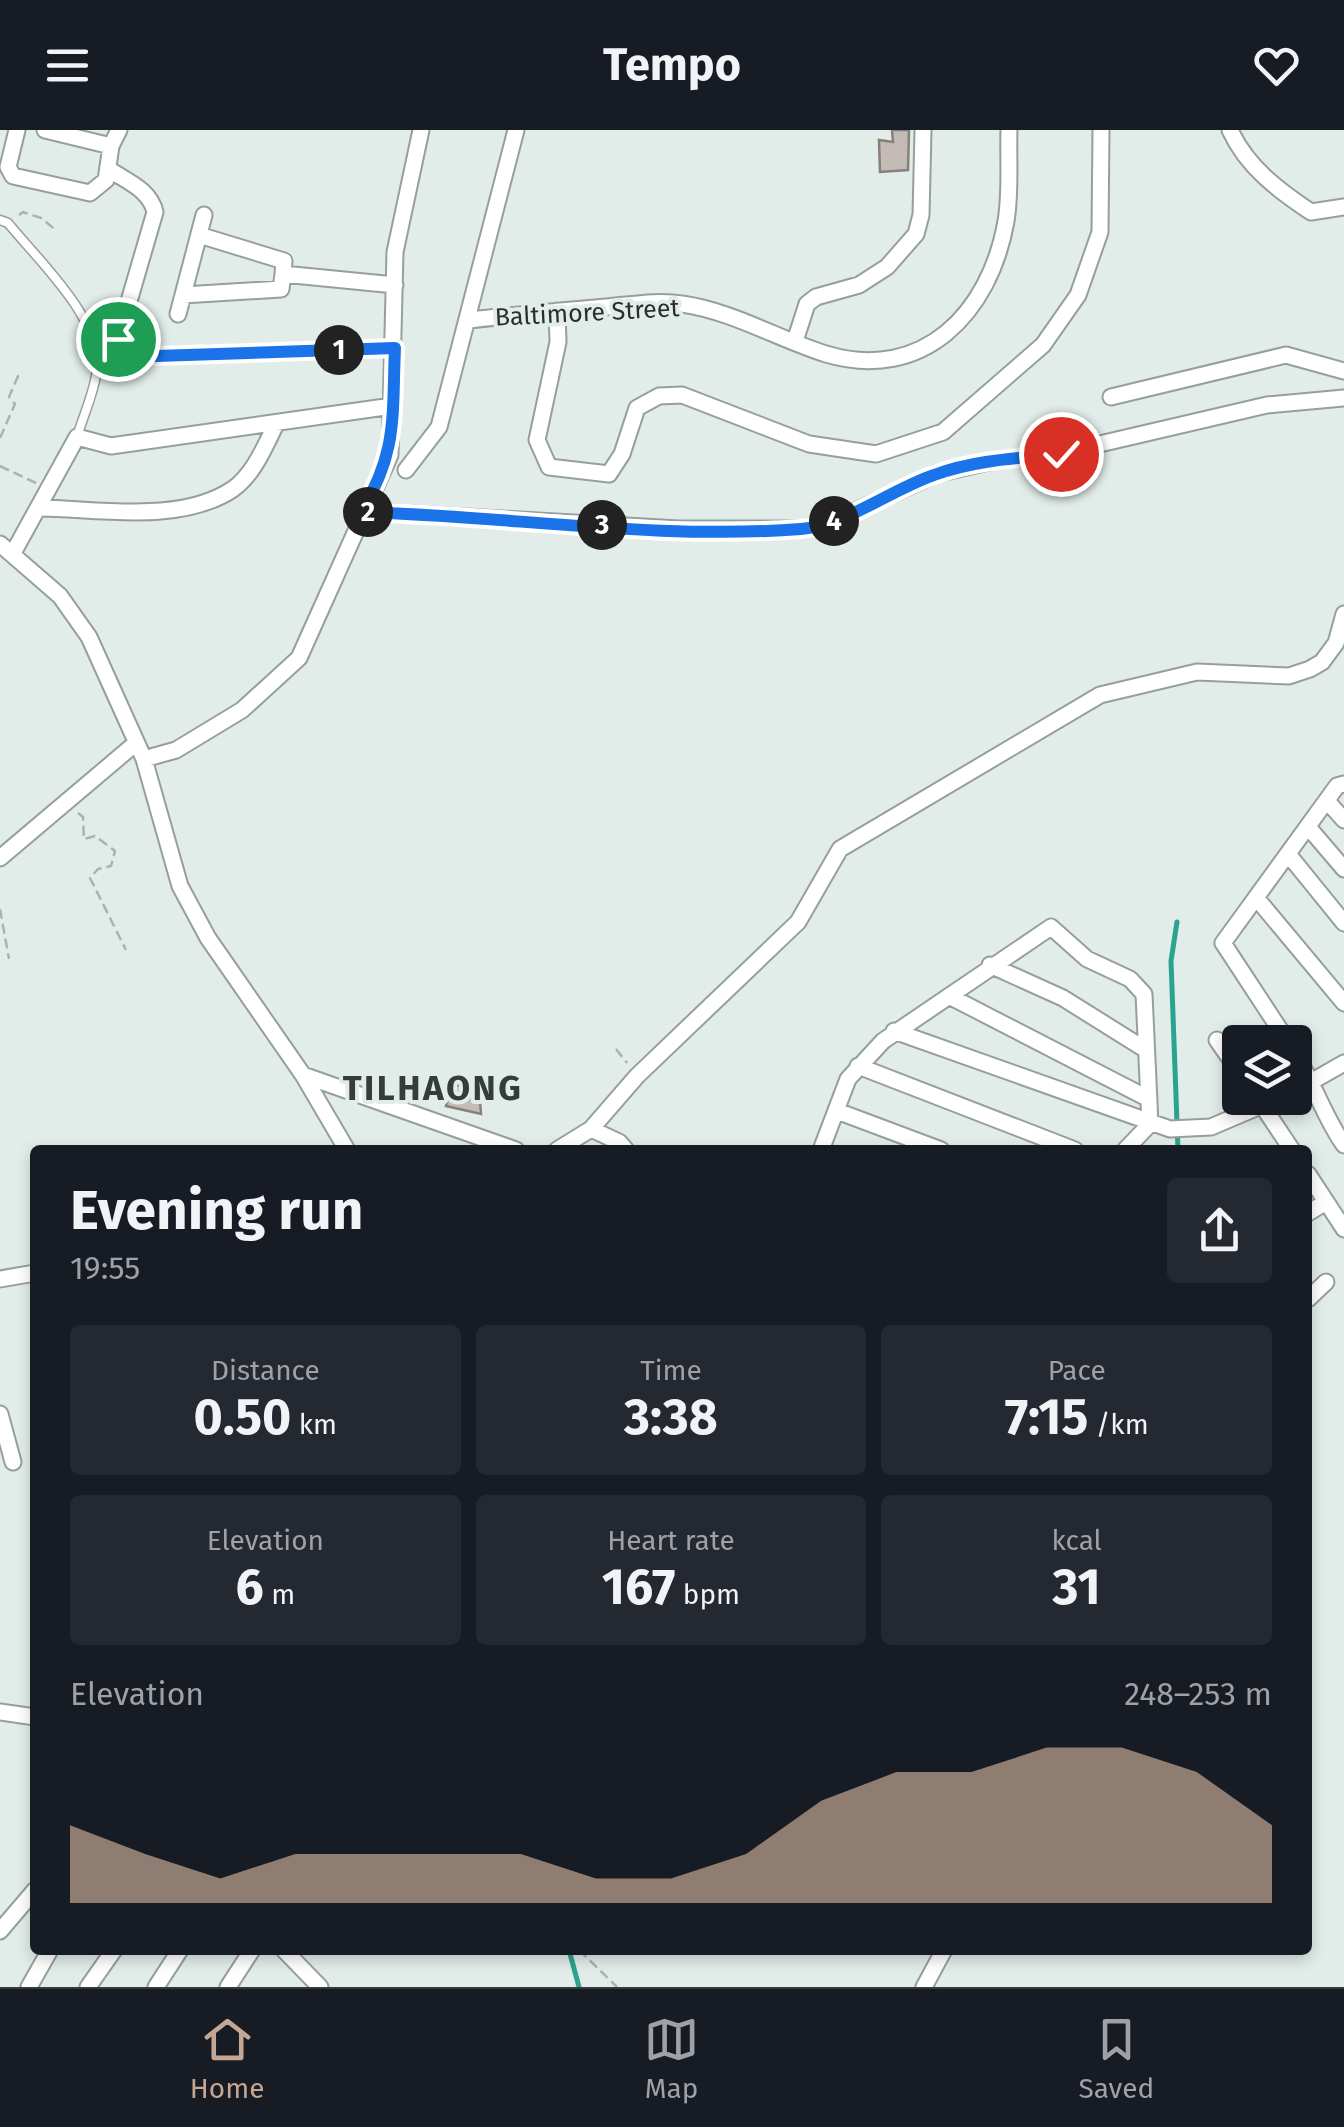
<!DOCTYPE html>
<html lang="en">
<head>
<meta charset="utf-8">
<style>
	:root { --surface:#171b24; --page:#242831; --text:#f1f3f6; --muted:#9ea1a6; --line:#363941; --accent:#c4a793 }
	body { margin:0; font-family:"Fira Sans",sans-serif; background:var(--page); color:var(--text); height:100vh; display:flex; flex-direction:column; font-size:38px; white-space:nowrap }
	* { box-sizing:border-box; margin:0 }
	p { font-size:32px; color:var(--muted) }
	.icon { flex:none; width:55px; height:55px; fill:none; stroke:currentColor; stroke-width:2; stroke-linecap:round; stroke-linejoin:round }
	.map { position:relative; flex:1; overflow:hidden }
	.sheet { position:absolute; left:30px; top:1015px; width:1282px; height:810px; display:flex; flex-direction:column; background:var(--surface); border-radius:10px; box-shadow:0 5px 15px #0003 }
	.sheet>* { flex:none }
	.tools { position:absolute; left:1222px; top:895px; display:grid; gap:20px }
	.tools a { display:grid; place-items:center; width:90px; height:90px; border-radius:10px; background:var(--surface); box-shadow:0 5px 15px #0003; font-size:50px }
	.pin { position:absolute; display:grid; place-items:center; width:85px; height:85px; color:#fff; margin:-42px; border:5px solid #fff; border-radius:50%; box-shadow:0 2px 10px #0007 }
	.km { position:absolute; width:50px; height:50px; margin:-25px; border-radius:50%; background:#222; color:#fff; font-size:28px; line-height:50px; text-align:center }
	.round { display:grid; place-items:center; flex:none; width:105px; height:105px; border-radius:10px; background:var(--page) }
	.overview { display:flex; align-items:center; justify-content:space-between; height:170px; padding:0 40px }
	h1 { font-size:55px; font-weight:700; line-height:75px }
	.metrics { display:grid; grid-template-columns:repeat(3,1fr); gap:15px; height:170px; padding:10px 40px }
	.metrics div { display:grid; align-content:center; border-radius:10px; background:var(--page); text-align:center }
	.metrics b { font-size:50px; font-weight:700 }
	.metrics small { font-size:28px; font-weight:400 }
	.metrics p { font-size:28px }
	.chart { height:280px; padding:20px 40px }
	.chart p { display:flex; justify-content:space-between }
	.chart svg { width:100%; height:180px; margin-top:10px; fill:var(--accent); opacity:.7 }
	header { display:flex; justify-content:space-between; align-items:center; height:130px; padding:0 40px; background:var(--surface); font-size:45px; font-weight:700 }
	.tabs { display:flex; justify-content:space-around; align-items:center; height:140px; border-top:2px solid var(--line); background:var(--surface); font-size:28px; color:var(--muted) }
	.tabs a { display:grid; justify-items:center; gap:5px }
	.tabs .active { color:var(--accent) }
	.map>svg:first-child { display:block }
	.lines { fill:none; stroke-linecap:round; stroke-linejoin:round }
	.stream { stroke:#2aa48e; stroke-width:5 }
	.building { fill:#c4bbb6; stroke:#877f7b; stroke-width:2.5 }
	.lane-casing { stroke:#959f9c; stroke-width:11 }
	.street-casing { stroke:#959f9c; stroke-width:19 }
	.path { stroke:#abb3b1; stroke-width:2.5; stroke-dasharray:10 5; stroke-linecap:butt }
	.lane { stroke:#fff; stroke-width:8 }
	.street { stroke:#fff; stroke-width:15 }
	.route-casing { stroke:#fff; stroke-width:20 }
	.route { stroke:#1a73e8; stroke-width:12 }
	.labels { text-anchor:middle; stroke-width:8; stroke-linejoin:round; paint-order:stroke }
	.street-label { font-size:25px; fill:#2a2e2d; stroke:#e2edea }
	.district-label { font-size:35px; font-weight:bold; letter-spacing:2.5px; fill:#343d3a; stroke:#e2edea }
</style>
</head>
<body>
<header><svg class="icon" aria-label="menu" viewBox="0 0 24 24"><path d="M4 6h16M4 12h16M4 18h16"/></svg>Tempo<svg class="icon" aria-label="heart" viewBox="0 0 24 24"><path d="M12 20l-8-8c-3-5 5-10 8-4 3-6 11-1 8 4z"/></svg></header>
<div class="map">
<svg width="1344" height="1857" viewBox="0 0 1344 1857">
	<rect width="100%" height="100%" fill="#e2edea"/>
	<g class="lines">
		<!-- stream -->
		<path class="stream" d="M1177,792L1171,831L1178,1020
			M569,1820L579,1857"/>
	</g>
	<!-- building -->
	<path class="building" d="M892,0H909L908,40L880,42L879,10L893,12Z
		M452,955L479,957L481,984L446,976Z"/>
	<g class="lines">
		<!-- lane casing -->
		<g class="lane-casing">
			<path id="lane" d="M0,90L8,93C38,130 102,189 97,239C95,261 83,286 77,307"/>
		</g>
		<!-- street casing -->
		<g class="street-casing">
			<path id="street" d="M17,0L8,37L13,46L90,63L106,50L111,16L119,0
				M45,0L111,16
				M1230,0C1247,37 1278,60 1311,82L1344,77
				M110,40C128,52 150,60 155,82L118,209L127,227L395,218
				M199,105L284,131L283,144L395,155
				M183,165L281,159L283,144
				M557,181L558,212L537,310L549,337L609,344L622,324L637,278L659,266L682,265L809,314L876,324L943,302L1043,215L1078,165L1100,102L1101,0
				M178,184L204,85
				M470,190C515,185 560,181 606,177C630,175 658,170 682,174C732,181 778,209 826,224C923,253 990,183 1006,91C1011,62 1008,30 1009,0
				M795,211L807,174L816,167L859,155L887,137L916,104L921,85L923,0
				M1111,267L1286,225L1344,241
				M406,340L439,297L516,0
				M41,378C100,379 181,394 233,359C254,344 265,316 276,294
				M361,381L679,399H804L832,392L936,344L993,331L1061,323L1267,275L1344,268
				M0,414L60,466L89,507L144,629L180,756L208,808L303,945L347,1020
				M13,423L77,307L111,316L392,276
				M144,629L176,620L242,580L299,528L390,325L395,122L421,0
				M1327,671L1344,690
				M1309,698L1344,739
				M1288,724L1344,793
				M0,728L136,613
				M1258,770L1344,873
				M990,835L1063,868L1146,920
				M949,866L1149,969
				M894,901L1170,999L1211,997L1279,968
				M1217,910L1240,943
				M1288,912L1223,813L1337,656L1344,654
				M1295,924C1314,953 1324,987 1344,1015
				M858,936L1075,1020
				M303,945L516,1020
				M1295,961L1344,933
				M1258,969L1292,1020
				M837,981L941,1020
				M591,999L619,1012L626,1020
				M557,1020L591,999L637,946L798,792L840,719L1100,565L1197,542L1289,546L1310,539L1322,532L1336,513L1344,484
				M821,1020L848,949L883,911L1051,797L1087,829L1130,849L1144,864L1150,994L1125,1020
				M1308,1044L1344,1099
				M1308,1083L1326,1072
				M0,1149L35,1143
				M1308,1169L1326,1152
				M0,1284L13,1332
				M0,1582L35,1587
				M0,1801L35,1760
				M284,1820L320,1857
				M29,1857L50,1820
				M88,1857L114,1820
				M156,1857L180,1820
				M228,1857L252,1820
				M924,1857L944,1820"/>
		</g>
		<!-- path -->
		<path class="path" d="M19,85L23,82L41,88L57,101
			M0,308L15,274L9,267L19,244
			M0,336L36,353
			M78,683L83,687L84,709L95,706L115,721L111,736L98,739L90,748L126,820
			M0,779L9,829
			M616,919L627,933
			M579,1820L617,1857"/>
		<!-- lane -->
		<use href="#lane" class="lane"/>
		<!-- street -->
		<use href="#street" class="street"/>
	</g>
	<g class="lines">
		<!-- route casing -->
		<g class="route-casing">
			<path id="route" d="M118,209L126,227L395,218C392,286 398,322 361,382C507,386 656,410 801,399C847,395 890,360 934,345C974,330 1019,328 1061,324"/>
		</g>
		<!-- route -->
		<use href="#route" class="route"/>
	</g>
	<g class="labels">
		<!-- street labels -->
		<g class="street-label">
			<text transform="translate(587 182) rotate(-3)" y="9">Baltimore Street</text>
		</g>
		<!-- district labels -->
		<g class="district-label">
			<text x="433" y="970">TILHAONG</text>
		</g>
	</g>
</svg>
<div class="tools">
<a><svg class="icon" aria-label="layers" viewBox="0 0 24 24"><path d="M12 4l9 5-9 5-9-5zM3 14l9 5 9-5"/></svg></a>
</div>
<div class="pin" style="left:118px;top:209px;background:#1e9e55"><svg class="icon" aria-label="arrive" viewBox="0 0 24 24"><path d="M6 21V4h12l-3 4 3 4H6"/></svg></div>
<div class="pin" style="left:1061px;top:324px;background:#d93025"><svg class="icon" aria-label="check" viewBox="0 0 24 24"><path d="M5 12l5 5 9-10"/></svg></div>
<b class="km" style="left:339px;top:220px">1</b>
<b class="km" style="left:368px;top:382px">2</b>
<b class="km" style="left:602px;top:395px">3</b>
<b class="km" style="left:834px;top:391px">4</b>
<section class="sheet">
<div class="overview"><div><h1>Evening run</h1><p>19:55</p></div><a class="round"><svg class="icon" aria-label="share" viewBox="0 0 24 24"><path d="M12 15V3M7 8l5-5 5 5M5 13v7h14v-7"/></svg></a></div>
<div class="metrics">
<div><p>Distance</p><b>0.50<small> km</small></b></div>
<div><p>Time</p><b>3:38</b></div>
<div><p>Pace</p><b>7:15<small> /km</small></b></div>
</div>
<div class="metrics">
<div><p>Elevation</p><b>6<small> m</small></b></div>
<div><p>Heart rate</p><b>167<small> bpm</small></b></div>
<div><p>kcal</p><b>31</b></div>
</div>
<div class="chart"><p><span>Elevation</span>248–253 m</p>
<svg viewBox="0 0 160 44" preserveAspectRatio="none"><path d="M0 44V25L10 32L20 38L30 32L40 32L50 32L60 32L70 38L80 38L90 32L100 19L110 12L120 12L130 6L140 6L150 12L160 25V44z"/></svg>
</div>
</section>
</div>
<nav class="tabs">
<a class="active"><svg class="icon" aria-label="home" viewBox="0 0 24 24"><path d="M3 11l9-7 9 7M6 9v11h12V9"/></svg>Home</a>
<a><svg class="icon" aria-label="map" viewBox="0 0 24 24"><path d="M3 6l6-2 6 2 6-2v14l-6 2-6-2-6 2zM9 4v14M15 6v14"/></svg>Map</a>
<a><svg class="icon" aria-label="saved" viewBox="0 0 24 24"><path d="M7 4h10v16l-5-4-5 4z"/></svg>Saved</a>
</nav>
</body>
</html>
